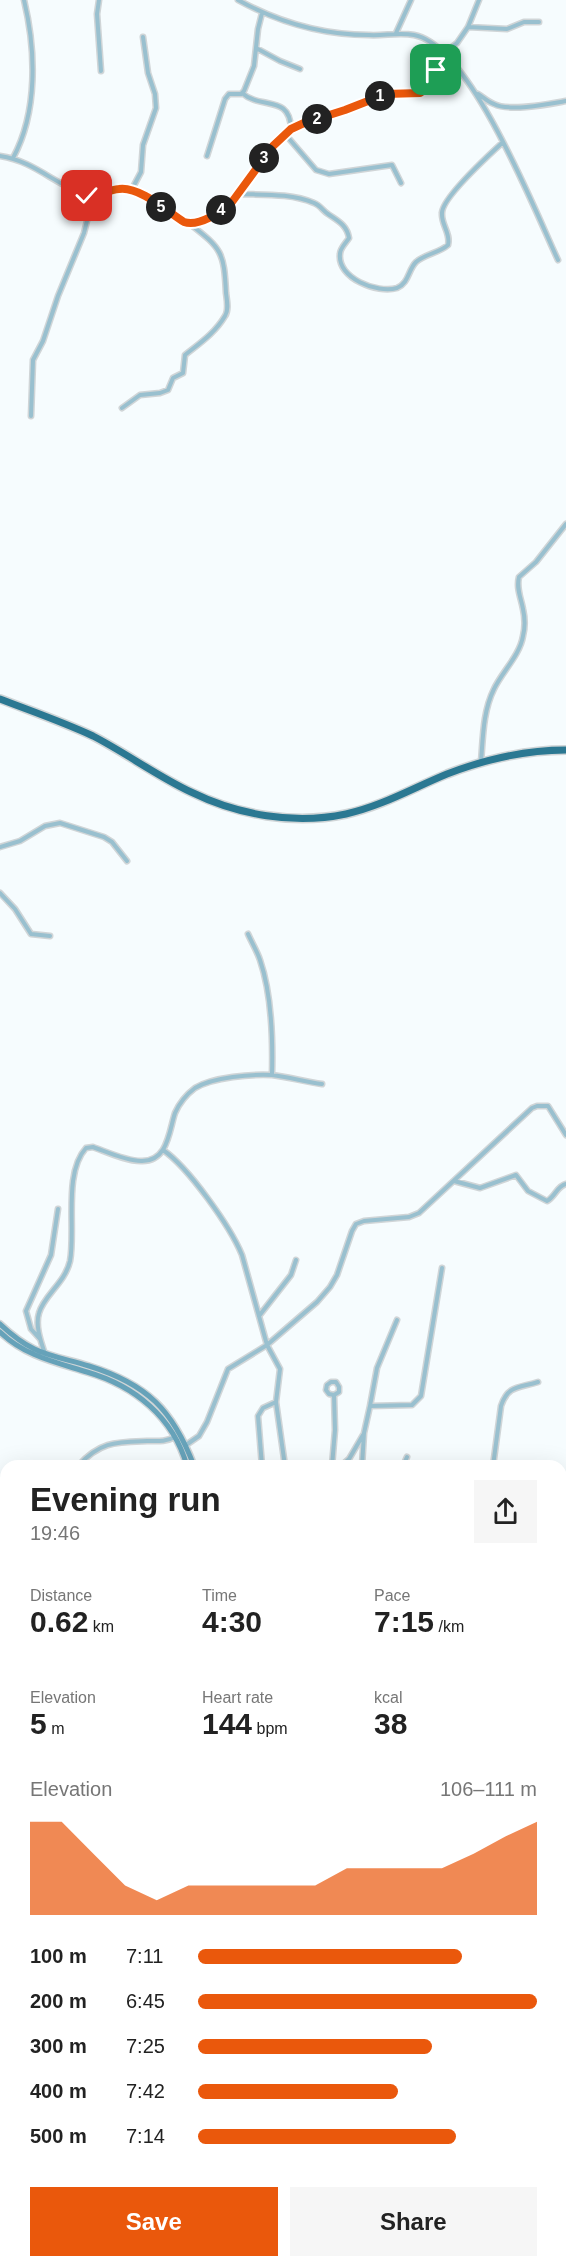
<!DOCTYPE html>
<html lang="en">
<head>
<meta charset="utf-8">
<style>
	:root { --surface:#fff; --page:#f6f6f6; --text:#222; --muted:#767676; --accent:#ea580c }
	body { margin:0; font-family:Helvetica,sans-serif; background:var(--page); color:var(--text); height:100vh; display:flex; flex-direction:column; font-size:22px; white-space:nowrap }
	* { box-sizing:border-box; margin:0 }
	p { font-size:20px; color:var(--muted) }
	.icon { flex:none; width:33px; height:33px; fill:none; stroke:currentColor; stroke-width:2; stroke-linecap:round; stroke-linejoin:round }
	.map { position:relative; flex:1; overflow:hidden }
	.panel { position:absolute; left:0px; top:1460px; width:567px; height:808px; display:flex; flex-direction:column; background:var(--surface); border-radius:18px 18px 0 0; box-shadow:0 6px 24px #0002 }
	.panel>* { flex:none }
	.pin { position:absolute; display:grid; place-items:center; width:51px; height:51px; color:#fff; margin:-26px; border-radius:12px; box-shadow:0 3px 9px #0006 }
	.km { position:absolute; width:30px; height:30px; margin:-15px; border-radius:50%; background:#222; color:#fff; font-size:16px; line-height:30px; text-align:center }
	.round { display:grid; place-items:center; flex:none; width:63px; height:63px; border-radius:0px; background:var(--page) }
	.summary { display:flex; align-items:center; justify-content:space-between; height:102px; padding:0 30px }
	h1 { font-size:33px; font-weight:700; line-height:45px }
	.metrics { display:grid; grid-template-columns:repeat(3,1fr); gap:9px; height:102px; padding:6px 30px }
	.metrics div { display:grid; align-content:center }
	.metrics b { font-size:30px; font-weight:700 }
	.metrics small { font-size:16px; font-weight:400 }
	.metrics p { font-size:16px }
	.chart { height:168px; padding:12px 30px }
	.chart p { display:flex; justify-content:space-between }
	.chart svg { width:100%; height:108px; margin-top:6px; fill:var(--accent); opacity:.7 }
	.action { display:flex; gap:12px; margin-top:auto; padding:12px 30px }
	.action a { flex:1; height:69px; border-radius:0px; background:var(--accent); color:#fff; font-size:24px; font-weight:700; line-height:69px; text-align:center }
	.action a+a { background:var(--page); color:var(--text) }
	ul { padding:0 30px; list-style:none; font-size:20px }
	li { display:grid; grid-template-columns:96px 72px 1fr; align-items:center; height:45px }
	li i { height:15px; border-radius:8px; background:var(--accent) }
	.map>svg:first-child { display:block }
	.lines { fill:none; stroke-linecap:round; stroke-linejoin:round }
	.street-casing { stroke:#d0d5d7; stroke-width:7 }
	.secondary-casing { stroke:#d0d5d7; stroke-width:8 }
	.highway-casing { stroke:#d0d5d7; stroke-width:10 }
	.street { stroke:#99c0cf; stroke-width:4 }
	.secondary { stroke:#66a2b9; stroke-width:5 }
	.highway { stroke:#2b7892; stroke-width:7 }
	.route-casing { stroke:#fff; stroke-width:12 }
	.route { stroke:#ea580c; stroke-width:8 }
</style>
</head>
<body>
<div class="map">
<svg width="566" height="2267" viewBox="0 0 566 2267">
	<rect width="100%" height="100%" fill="#f6fcfe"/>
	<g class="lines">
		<!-- street casing -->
		<g class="street-casing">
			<path id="street" d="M99,0L97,14L101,71
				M238,0C278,22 323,35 369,35C384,36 399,32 414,35C470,45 534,209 558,260
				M468,27L507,29L524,22H539
				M396,33L411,0
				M256,48L280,61L300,69
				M242,93C261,110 290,94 291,129
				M478,94C483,97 488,102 494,104C509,112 549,104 566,101
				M285,134L316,170L329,174L392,165L401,183
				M0,156C34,161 54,184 84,194C99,200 110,189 124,188C140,188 170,213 184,222L193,224L226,208L232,202L273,146L295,127L386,94L416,93L424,90L444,53L457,43L468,27L479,0
				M207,156L225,99L229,94H241L244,91L254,66L258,29L262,13
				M13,158C38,112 36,50 24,0
				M132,189L141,172L143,145L156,108L155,94L148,73L143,37
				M238,194C262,195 291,193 314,203C320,205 323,211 328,214C338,221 347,225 349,238C346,243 340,248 340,254C337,278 377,294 397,288C409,283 408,270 416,262C425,254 439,253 448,245C451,233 441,225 442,213C442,198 490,154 502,143
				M122,408L140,395L160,393L168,390L173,378L183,373L185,355C200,343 215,333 225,316C229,310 227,301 226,293C224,252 222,249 190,224
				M31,416L33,360L43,341L58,296L84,233L93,196
				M481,762C483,737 483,711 494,689C502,672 520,655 523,636C525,628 525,618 523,609C521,598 516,588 519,577L536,562L566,524
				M0,847L20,841L45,826L60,823L104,837L112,842L127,861
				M0,893L15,909L31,934L50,936
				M248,934C252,943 257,951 260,960C272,995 273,1038 272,1075
				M163,1150C188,1167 230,1226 242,1255L267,1345L280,1369L276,1402L285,1466
				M454,1181L480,1188L516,1175L528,1191L547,1201C555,1197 557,1186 566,1184
				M259,1316L291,1275L296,1260
				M40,1339L31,1329L26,1311L51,1255L58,1209
				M45,1354C41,1342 35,1326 39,1313C44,1295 65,1283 70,1261C76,1230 63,1173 86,1148L93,1147C107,1152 126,1161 141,1161C168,1162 169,1131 175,1113C179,1104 187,1094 195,1088C213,1077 252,1074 272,1075C289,1077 306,1082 322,1084
				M370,1406L377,1368L397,1320
				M186,1445L199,1436L207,1422L228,1369L267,1345L317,1302L330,1287L337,1275L352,1231L356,1224L364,1221L409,1217L419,1213L532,1108L537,1106H548L566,1135
				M78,1466C100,1441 117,1442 147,1441C158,1441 165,1442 175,1437
				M262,1466L258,1416L263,1408L276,1402
				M332,1466L335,1430L334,1395L339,1392V1387L336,1382H331L327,1385L326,1390L329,1394L334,1395
				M341,1466L349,1459L363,1435
				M362,1466L364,1433L370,1406L412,1405L421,1396L442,1268
				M403,1466L407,1457
				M493,1466L501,1406C508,1385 519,1388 538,1382
				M561,1570H566
				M561,1591L566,1587
				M0,1605L6,1602
				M566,1620L562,1631L566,1646
				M0,1641L6,1638
				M561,1707L566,1705
				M0,1767L6,1765
				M0,1846L6,1839
				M561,1975L566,1970
				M0,2002V2001
				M0,2039L6,2034
				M561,2094L566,2095
				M0,2109L6,2106
				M561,2224L566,2222
				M0,2260H6
				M61,2262L65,2267
				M313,2262L314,2267
				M349,2262L350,2267
				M386,2262L387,2267
				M135,2267L155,2262
				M290,2267L292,2262
				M413,2267L435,2262"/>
		</g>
		<!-- secondary casing -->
		<g class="secondary-casing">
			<path id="secondary" d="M0,1324C33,1355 48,1354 89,1366C147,1384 173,1410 194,1466
				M0,1332C25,1356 55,1362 87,1372C135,1386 173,1417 187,1466
				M0,1782L6,1785
				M561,1877L566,1876
				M419,2262L420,2267
				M460,2262L462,2267"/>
		</g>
		<!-- highway casing -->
		<g class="highway-casing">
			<path id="highway" d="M0,699C31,711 63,722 93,736C126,753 157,776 191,792C238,815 294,825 346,814C382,806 413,788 447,774C486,759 524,750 566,750"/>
		</g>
		<!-- street -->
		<use href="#street" class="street"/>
		<!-- secondary -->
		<use href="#secondary" class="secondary"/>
		<!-- highway -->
		<use href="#highway" class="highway"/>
	</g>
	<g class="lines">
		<!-- route casing -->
		<g class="route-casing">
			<path id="route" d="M87,196C99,197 107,190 119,189C139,186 167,211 184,222C199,227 221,212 232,202L273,146L291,129L304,123L345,110L386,94L420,93L424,90L436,70"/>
		</g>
		<!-- route -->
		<use href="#route" class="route"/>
	</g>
</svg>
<div class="pin" style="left:436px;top:70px;background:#1e9e55"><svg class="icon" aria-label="arrive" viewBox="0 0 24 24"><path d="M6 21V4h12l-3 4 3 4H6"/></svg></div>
<div class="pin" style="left:87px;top:196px;background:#d93025"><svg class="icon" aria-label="check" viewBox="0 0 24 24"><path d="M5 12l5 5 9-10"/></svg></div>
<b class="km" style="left:380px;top:96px">1</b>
<b class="km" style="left:317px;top:119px">2</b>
<b class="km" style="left:264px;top:158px">3</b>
<b class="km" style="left:221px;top:210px">4</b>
<b class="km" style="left:161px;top:207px">5</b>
<section class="panel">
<div class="summary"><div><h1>Evening run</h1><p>19:46</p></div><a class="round"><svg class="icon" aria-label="share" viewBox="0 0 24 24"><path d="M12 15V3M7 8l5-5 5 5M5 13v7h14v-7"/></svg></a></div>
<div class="metrics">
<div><p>Distance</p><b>0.62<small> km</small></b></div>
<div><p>Time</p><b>4:30</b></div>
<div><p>Pace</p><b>7:15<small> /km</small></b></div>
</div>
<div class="metrics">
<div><p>Elevation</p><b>5<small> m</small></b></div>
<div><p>Heart rate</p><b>144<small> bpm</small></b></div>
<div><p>kcal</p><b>38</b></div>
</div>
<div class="chart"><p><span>Elevation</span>106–111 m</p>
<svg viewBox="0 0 160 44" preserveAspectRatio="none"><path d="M0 44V6L10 6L20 19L30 32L40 38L50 32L60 32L70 32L80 32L90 32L100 25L110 25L120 25L130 25L140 19L150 12L160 6V44z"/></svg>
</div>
<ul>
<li><b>100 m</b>7:11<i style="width:78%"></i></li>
<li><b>200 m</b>6:45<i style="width:100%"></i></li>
<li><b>300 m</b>7:25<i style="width:69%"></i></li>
<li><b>400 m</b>7:42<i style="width:59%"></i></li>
<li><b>500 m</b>7:14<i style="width:76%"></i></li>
</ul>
<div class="action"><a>Save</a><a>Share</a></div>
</section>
</div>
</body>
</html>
